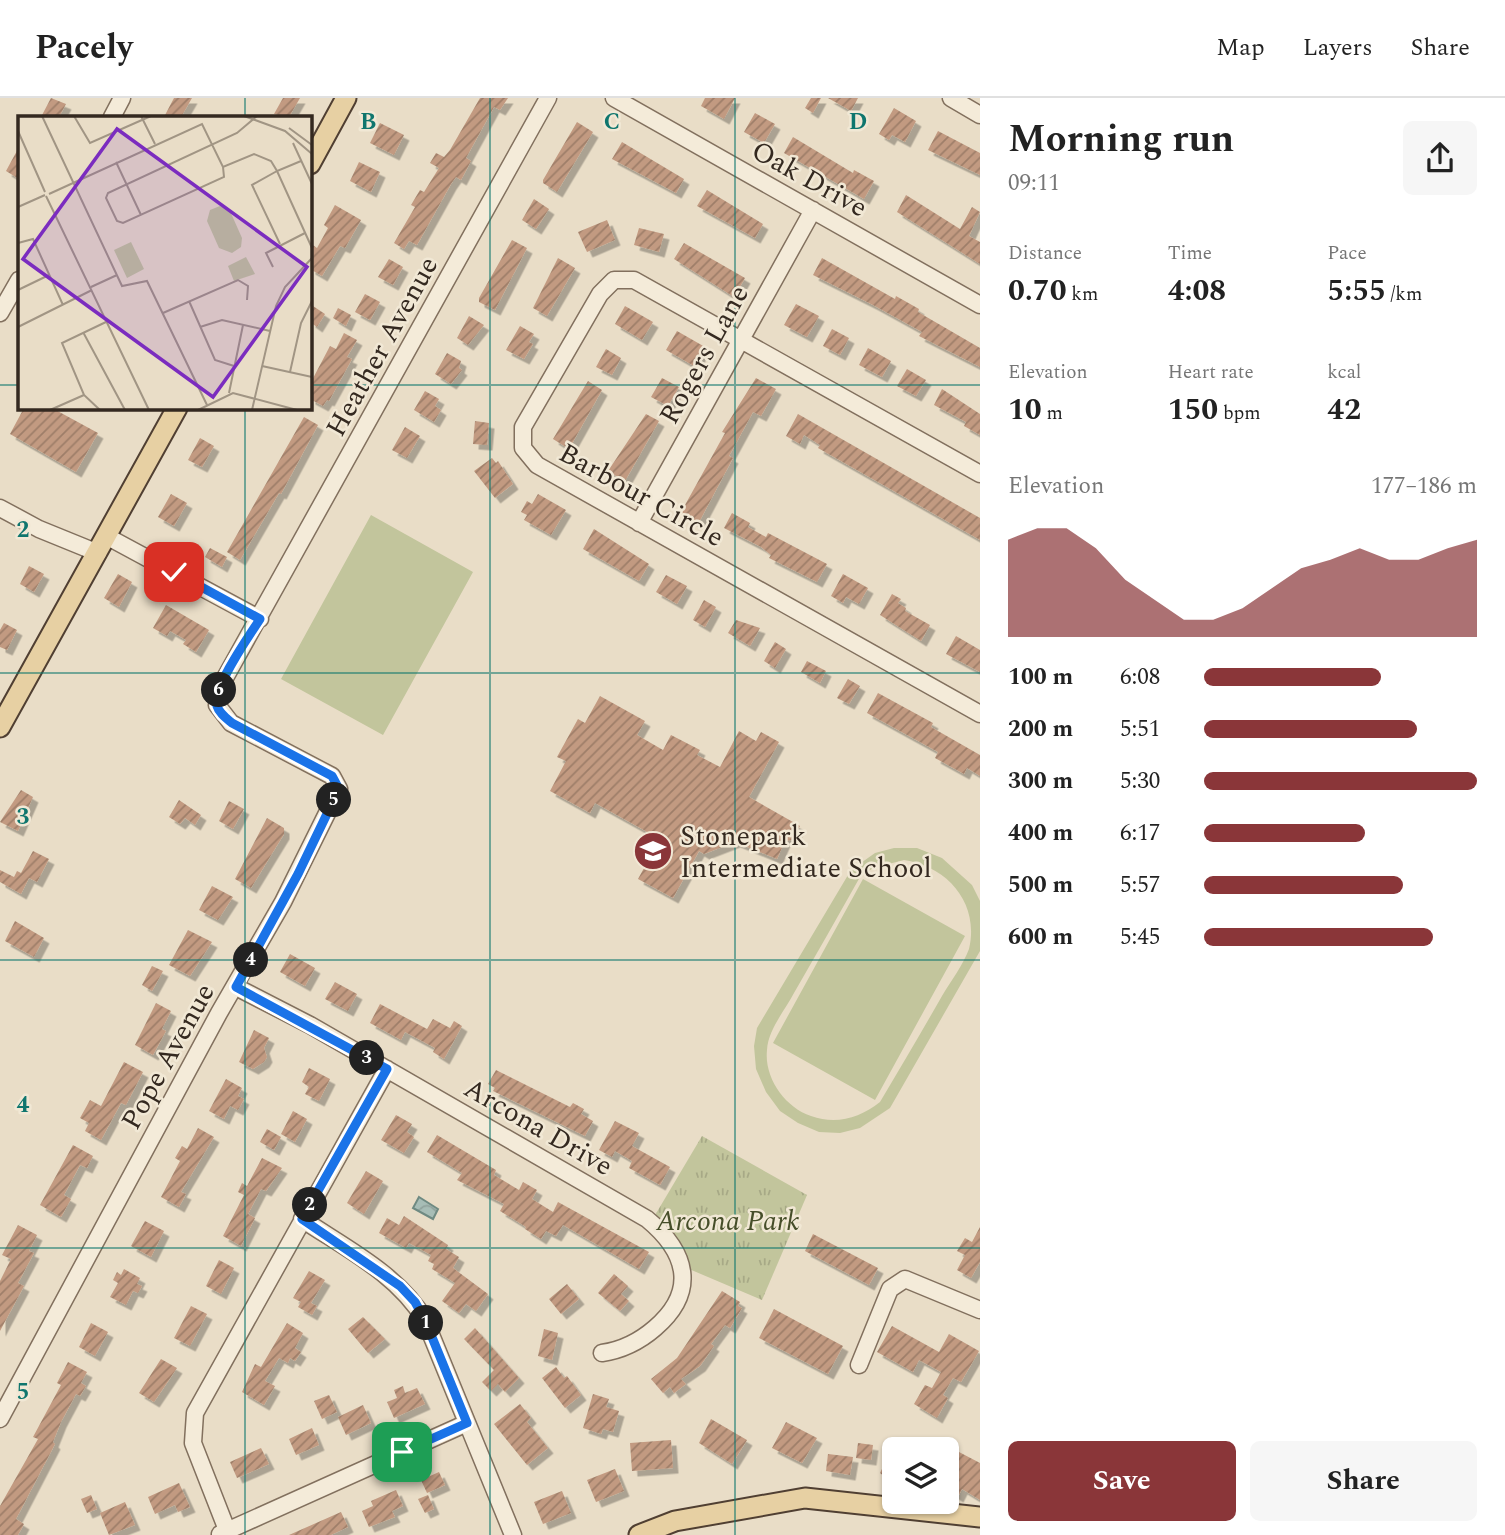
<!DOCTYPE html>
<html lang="en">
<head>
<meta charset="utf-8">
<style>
	:root { --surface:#fff; --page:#f6f6f6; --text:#222; --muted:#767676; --line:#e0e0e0; --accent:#8a3639 }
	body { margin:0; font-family:Spectral,serif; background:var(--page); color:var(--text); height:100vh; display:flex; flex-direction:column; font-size:26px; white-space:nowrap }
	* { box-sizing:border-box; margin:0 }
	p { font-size:23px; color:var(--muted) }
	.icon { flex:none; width:38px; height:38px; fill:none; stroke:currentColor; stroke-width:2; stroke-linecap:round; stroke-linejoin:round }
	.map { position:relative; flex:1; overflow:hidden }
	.drawer { display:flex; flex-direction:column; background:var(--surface); width:525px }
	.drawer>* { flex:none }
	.buttons { position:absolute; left:882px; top:1339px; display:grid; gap:14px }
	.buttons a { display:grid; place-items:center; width:77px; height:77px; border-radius:10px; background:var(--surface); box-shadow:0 2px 5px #0004; font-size:35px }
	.pin { position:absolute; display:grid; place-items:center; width:60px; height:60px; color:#fff; margin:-30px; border-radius:14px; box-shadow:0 4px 10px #0006 }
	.km { position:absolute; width:35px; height:35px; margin:-18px; border-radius:50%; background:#222; color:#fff; font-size:19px; line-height:35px; text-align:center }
	.round { display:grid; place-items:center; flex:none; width:74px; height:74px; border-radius:10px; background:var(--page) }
	.summary { display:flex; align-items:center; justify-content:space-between; height:119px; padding:0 28px }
	h1 { font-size:38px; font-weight:700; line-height:52px }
	.figures { display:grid; grid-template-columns:repeat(3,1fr); gap:10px; height:119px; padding:7px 28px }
	.figures div { display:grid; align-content:center }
	.figures b { font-size:30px; font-weight:700 }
	.figures small { font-size:19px; font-weight:400 }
	.figures p { font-size:19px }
	.chart { height:196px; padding:14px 28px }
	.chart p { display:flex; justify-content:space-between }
	.chart svg { width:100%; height:126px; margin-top:7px; fill:var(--accent); opacity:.7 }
	.button { display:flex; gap:14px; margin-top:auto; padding:14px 28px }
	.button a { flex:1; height:80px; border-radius:10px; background:var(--accent); color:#fff; font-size:28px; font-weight:700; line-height:80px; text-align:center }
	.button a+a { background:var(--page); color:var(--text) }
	ul { padding:0 28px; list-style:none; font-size:23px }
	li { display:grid; grid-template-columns:112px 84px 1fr; align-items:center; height:52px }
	li i { height:18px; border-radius:9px; background:var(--accent) }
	header { display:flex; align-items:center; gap:42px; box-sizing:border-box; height:98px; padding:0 35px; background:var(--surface); border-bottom:2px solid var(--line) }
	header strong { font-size:33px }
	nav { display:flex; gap:38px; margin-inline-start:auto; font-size:24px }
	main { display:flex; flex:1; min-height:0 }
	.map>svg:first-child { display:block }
	.grass { fill:#c2c59c; fill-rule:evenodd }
	.park { fill:url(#park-tufts) }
	.water { fill:url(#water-waves); stroke:#6f8a82; stroke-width:2 }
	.building { fill:url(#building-hatch); filter:url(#shadow) }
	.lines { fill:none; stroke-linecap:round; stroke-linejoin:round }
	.minor-casing { stroke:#82705e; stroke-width:19 }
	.major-casing { stroke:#503f32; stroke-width:23 }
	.minor { stroke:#f4ebd9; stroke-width:16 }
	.major { stroke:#e7d0a3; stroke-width:19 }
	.route-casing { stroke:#fff; stroke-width:14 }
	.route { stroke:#1a73e8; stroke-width:9 }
	.grid { fill:none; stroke:#0f766e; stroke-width:2; stroke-opacity:0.55 }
	.labels { text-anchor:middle; stroke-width:5; stroke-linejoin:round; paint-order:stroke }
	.street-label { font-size:28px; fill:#342920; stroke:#f1e8d5 }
	.poi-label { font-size:28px; fill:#342920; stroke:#f1e8d5; text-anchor:start }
	.park-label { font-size:28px; font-style:italic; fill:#464e29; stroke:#f1e8d5 }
	.inset-road { fill:none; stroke:#a19584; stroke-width:2 }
	.view { fill:#7b2cbf; fill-opacity:0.15; stroke:#7b2cbf; stroke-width:3.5 }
	.inset-edge { fill:none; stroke:#342920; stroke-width:3.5 }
	.grid-label { font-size:23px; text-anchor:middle; font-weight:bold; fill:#0f766e; stroke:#f1e8d5; stroke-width:5; stroke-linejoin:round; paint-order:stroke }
</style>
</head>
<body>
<header>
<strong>Pacely</strong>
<nav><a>Map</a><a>Layers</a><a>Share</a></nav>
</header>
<main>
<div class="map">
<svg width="980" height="1437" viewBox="0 0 980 1437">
	<defs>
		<pattern id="park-tufts" width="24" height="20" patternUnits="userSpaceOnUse" patternTransform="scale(1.75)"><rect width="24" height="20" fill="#c2c59c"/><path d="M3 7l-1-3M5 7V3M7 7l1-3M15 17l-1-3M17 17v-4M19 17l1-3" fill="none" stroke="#a7a986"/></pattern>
		<pattern id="water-waves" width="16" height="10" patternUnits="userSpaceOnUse" patternTransform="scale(1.75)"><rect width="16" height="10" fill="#a7bdb6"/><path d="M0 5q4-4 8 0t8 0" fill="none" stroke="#90a29c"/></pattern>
		<pattern id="building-hatch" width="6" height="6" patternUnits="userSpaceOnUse" patternTransform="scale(1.75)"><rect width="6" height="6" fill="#c29a81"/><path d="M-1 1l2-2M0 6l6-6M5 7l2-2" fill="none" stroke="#9e7e69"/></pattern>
		<filter id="shadow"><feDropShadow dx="5.5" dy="5.5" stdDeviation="0" flood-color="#0004"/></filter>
	</defs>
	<rect width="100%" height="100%" fill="#e9ddc7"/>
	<!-- grass -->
	<path class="grass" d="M371,417L473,474L383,637L281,581Z
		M894,750H917L942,760L972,787L980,803V853L890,1010L860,1030L840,1035L819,1034L798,1025L780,1013L766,994L756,971L754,948L757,930L851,772L875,755ZM904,762C946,768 980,804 969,851C963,867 951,883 942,898C922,933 901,969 880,1004C860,1020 836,1027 811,1018C785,1009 764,980 767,952C768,932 785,912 794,895C816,857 838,818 860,779L873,770Z
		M863,781L965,838L875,1002L773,945Z"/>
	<!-- park -->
	<path class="park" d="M702,1038L807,1097L762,1202L682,1168L651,1124Z"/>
	<!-- water -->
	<path class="water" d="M419,1099L438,1111L433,1121L413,1110Z"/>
	<!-- building -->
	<path class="building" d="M51,0L66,6L59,19H41Z
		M174,0H192L181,19H164Z
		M283,0H300L289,19L274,16Z
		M480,0H508L500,12L494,9L466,60L471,63L461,82L456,79L451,86L417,147L409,143L404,151L394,145L415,109L411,107L420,92L424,94L439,70L430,65L436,55L444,59L450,52Z
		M705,0H735L724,21L701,8Z
		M811,0H821L813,15L805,10Z
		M828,0H858L851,13Z
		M894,10L916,23L905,44L892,37L889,42L879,36Z
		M755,15L775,26L764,45L744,34Z
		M577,24L593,34L557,94L543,85V82Z
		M380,25L404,37L394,57L370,45Z
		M938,33L980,55V77L928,52Z
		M793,39L853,75L854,72L874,83L864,101L784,55Z
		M622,44L684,81L676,95L612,61Z
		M19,49V81L6,73Z
		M359,64L380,74L371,94L350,83Z
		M707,92L763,126L755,140L697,108Z
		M906,97L960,131L972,109L980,114L969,138L980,144V166L897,114Z
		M534,101L549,111L536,131L522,122Z
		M335,107L361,122L345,150L340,148L322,178L310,171V145L317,150L328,130L324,127Z
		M607,122L615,142L587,154L578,134Z
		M639,130L664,136L659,154L634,147Z
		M512,142L527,150L495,212L479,204V200Z
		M684,145L745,180L734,199L674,161Z
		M558,160L575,170L547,218L533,210Z
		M822,160L895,201L896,198L919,211L918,214L980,250V269L919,238L922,234L873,207L813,177Z
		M389,161L403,169L393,187L378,179Z
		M365,196L380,204L370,222L355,214Z
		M310,206L325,216L317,229L310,224Z
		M796,206L819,218L807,239L784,227Z
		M625,208L653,224L642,242L615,226Z
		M338,210L351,217L346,228L333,220Z
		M469,218L484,227L468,247L457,240Z
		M520,228L534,236L529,244L533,246L524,261L506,252Z
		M832,231L849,240L840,257L823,248Z
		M677,233L705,249L694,268L666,252Z
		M344,235L357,242L347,259L352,261L329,303L327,302L323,308L310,301V286L330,248L336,251Z
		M868,250L891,263L882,279L859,267Z
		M606,251L621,260L612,277L596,269Z
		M447,255L461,263L459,270L462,272L451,286L435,276Z
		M907,271L926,282L916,298L897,288Z
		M662,280L679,289L668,308L651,299Z
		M756,280L776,291L761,318L753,314L729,358L733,360L698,426L680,416L725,335L722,334Z
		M588,283L602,292L569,351L553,341Z
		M942,291L980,316V337L964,328L966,324L934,307Z
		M425,293L439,301L435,308L441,312L434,324L414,312Z
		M24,310H52L98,335L76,374L10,336Z
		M646,316L659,323L625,383L608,373Z
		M798,316L980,420V442L818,350L820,347L804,337L800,346L786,338Z
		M304,319L318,327L281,396L279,395L240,462L227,454Z
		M475,323L489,325L487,347L473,346Z
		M405,329L420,338L407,360L392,352Z
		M200,340L214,348L202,369L188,362Z
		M492,360L496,365L498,363L513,386L495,400L474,373Z
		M171,396L187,405L174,428L158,419Z
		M538,396L566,412L551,437L524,422L527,417L521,414L527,403L532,406Z
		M732,415L750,425L748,429L766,439L768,435L827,466L817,484L769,460L771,457L761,449L724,430Z
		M594,431L649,466L639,483L583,451Z
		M210,450L227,459L222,469L205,459Z
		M29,468L44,476L34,494L20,486Z
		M118,476L132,484L119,509L104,500Z
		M843,476L868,490L859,506L846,499L843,505L831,498Z
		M666,477L687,488L677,506L656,494Z
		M892,496L901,501L898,505L906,510L905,513L930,527L921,543L880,517Z
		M704,502L716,509L705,529L693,522Z
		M166,507L209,532L196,554L183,546L186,542L170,533L167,538L153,530Z
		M736,522L760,530L750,548L728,535Z
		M4,525L17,532L7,552L0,549V532Z
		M956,538L980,552V574L946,556Z
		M775,544L786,551L775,570L764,563Z
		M807,563L826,573L820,585L801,574Z
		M848,581L860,588L849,606L837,600Z
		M878,595L933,625L931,629L980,657V678L967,670L964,676L935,660L938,654L867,615Z
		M600,598L645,623L637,637L663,652L671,637L700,652L697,657L720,669L739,633L756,643L761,634L779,644L749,699L800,728L792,742L785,743L777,761L735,744L704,756L699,753L673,800L638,781L660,741L595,705L590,715L550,693L566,663L557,659L578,621L585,625Z
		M21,692L33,699L18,733L0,724Z
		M179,702L201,717L195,727L185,720L180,726L169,719Z
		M229,703L244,711L233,731L219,723Z
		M267,720L284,730V736L251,790L235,781Z
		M33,753L49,761L37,784L29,780L21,796L0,784V772L14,779L17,773L21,775Z
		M212,788L233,799L218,822L199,812Z
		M15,823L44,840L34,859L5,843Z
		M188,832L212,844L190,878L169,867Z
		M290,856L315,870L305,888L280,874Z
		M152,868L163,873L152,893L142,887Z
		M335,884L357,896L348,913L325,901Z
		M156,905L171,913L162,931L166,933L153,957L135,947Z
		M380,906L427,931L433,921L450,930L454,923L462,928L444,961L433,954L435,950L405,934L401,942L370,925Z
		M254,932L269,940L264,950L267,959L264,964L253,971L239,964Z
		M124,964L143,974L126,1007L121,1005L101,1042L85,1033L89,1025L80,1020L90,1002L101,1008Z
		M309,970L330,981L319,1003L305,996L309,989L302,984Z
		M496,972L570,1009L573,1005L584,1011L581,1016L593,1023L585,1038L493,993L495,990L488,986Z
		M226,981L242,990L238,998L244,1001L238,1012L230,1008L224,1021L209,1013Z
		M293,1013L307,1021L295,1044L281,1036Z
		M396,1017L412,1026L407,1034L414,1039L404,1055L381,1042Z
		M615,1023L639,1035L632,1048L670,1069L660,1087L629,1070L632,1063L615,1053L612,1059L599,1052Z
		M198,1030L214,1039L181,1094L186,1096L179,1109L161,1099L180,1063L175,1060L182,1048L187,1051Z
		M267,1031L281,1039L274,1052L260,1044Z
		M437,1037L496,1072L494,1077L519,1092L523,1084L537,1092L532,1101L553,1114L558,1104L649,1154L639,1171L563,1127L556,1138L546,1133L541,1141L525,1131L526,1129L500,1113L504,1106L457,1082L462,1075L427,1054Z
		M73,1047L93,1058L87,1070L80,1067L64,1097L71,1101L61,1119L40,1107Z
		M262,1060L282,1070L266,1093L261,1091L248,1116L255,1120L241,1148L223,1138L244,1097L238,1094L242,1085L247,1088Z
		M366,1073L383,1083L364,1116L347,1105Z
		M404,1118L448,1147L446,1151L459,1159L453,1170L488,1196L476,1213L466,1206L459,1215L442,1203L455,1185L432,1171L434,1166L428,1163L431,1157L409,1145L406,1150L379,1135L387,1120L399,1127Z
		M145,1123L164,1133L151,1159L131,1148Z
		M18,1127L37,1137L29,1153L34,1155L18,1185L24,1188L0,1233V1183L11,1161L2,1157Z
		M980,1129V1164L971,1180L957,1172L965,1157L957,1153L965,1140L972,1144Z
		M813,1136L878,1170L869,1187L805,1153Z
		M219,1162L234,1170L221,1196L206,1188Z
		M124,1171L140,1180L137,1186L142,1188L138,1195L133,1193L126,1207L110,1199L118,1185L113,1182L117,1174L121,1177Z
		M309,1173L325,1182L311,1205L317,1208L312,1217L298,1209L301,1204L293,1200Z
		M614,1176L628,1188L621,1196L629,1203L620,1213L598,1195Z
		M567,1186L579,1201L561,1216L549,1201Z
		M722,1193L740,1204L738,1208L742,1210L730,1230L725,1227L711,1246L714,1248L700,1268L681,1281L686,1286L674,1295L670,1289L663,1295L651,1281L677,1260Z
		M191,1208L207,1216L190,1248L174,1240Z
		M774,1211L843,1248L828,1276L759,1240Z
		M363,1219L385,1241L368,1255L348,1231Z
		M91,1225L108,1234L95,1258L79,1249Z
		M287,1225L303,1235L295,1250L301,1254L295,1263L290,1260L288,1265L279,1260L265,1283L275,1288L264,1307L242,1294L255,1266L261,1269Z
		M892,1228L939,1254L949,1236L979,1253L961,1284L953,1280L943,1297L948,1300L937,1320L914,1306L925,1287L932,1290L941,1274L919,1262L913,1274L877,1254Z
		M475,1230L519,1280L505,1294L498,1286L491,1293L482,1284L494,1272L464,1241Z
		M544,1231L558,1235L552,1262L538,1258Z
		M161,1261L177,1270L154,1304L139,1295Z
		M68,1264L87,1274L81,1285L86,1288L80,1298L76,1296L61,1324L53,1344L55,1346L16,1421L24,1426L18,1437H0V1408L38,1341L33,1339L61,1287L57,1285Z
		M556,1269L564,1280L567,1278L581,1297L565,1310L542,1280Z
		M403,1288L405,1295L417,1290L425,1306L394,1320L387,1304L397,1300L394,1292Z
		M593,1296L609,1301L606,1309L619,1313L613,1334L603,1331L601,1336L583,1330Z
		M329,1297L337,1314L322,1321L314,1303Z
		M520,1306L531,1320L527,1324L548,1350L527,1367L494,1326Z
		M363,1307L371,1325L346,1337L338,1319Z
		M711,1321L747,1342L732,1366L699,1345Z
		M786,1324L817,1340L802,1365L772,1350Z
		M312,1330L319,1347L296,1357L289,1341Z
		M671,1342L673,1370L632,1373L630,1345Z
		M858,1345L873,1347L871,1362L856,1360Z
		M894,1346V1386L880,1375Z
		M261,1350L269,1366L237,1380L230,1364Z
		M959,1354L980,1365V1402L962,1391L958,1399L947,1392V1376Z
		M828,1356L853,1359L850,1377L826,1373Z
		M615,1371L624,1393L596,1404L587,1382Z
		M439,1374L445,1387L427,1395L421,1382Z
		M179,1385L190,1409L178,1414L175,1407L155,1416L148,1399Z
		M396,1392L403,1408L392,1413L395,1419L369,1429L362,1413L373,1408L371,1403Z
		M562,1393L571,1415L543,1426L534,1404Z
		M91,1397L97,1411L87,1415L81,1401Z
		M428,1397L434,1411L425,1415L418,1401Z
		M125,1404L135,1427L109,1437L100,1415Z
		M341,1414L348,1429L331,1437H289Z"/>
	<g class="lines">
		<!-- minor casing -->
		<g class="minor-casing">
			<path id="minor" d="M614,0L980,207
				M951,0L980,17
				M112,19L122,0
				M0,215L19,182
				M980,376L634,182H614L600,196L523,329V350L537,367L980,616
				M0,410L39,431L98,455
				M639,425L813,112
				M106,438L260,521
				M236,889L310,927L647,1121C687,1154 698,1193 655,1230C640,1243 623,1252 602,1255
				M302,1121C345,1150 398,1176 425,1222L513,1437
				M859,1267L890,1191L905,1181L980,1212
				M0,1321L219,915L283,804L339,691L332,678L231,625L217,607L221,587L548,0
				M227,1432L193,1345L195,1315L387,971
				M220,1436L467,1325"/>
		</g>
		<!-- major casing -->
		<g class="major-casing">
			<path id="major" d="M310,66L346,0
				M0,629L177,310
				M639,1437L675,1423L805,1400L980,1419"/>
		</g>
		<!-- minor -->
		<use href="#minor" class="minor"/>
		<!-- major -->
		<use href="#major" class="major"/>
	</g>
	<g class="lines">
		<!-- route casing -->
		<g class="route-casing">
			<path id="route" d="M174,474L260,521C249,538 212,590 217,608C219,615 226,620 232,625L332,678L339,691L298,776L236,889L387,971L302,1121L400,1188L415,1204L425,1222L467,1325L402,1354"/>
		</g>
		<!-- route -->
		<use href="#route" class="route"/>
	</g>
	<!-- grid -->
	<path class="grid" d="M245,0V19M490,0V1437M735,0V1437M0,287H19M310,287H980M245,310V1437M0,575H980M0,862H980M0,1150H980"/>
	<!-- icons -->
	<defs>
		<g id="school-disc" transform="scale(2.0125)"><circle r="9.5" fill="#8a3639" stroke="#f1e8d5"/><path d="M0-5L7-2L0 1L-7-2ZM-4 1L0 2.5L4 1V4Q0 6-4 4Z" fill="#fff"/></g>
	</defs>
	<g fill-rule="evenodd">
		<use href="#school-disc" x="653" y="753"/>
	</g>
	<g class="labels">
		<!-- street labels -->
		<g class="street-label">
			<text transform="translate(810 80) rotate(29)" y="10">Oak Drive</text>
			<text transform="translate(381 248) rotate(-61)" y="10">Heather Avenue</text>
			<text transform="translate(703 256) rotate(-61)" y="10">Rogers Lane</text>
			<text transform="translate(642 396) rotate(29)" y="10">Barbour Circle</text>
			<text transform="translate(167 958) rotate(-61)" y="10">Pope Avenue</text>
			<text transform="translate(539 1028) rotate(30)" y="10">Arcona Drive</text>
		</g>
		<!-- poi labels -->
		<g class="poi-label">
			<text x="680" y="747">Stonepark<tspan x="680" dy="32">Intermediate School</tspan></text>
		</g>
		<!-- park labels -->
		<g class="park-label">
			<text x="728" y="1132">Arcona Park</text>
		</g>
	</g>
	<!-- overview -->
	<g transform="translate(18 18)">
		<rect width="294" height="294" fill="#e9ddc7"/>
		<path d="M202,90L212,95L224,122L223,131L214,137L201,132L189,105L192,94ZM113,126L126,153L109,162L96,134Z" fill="#c2c59c"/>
		<path d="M228,141L237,158L216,165L210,150Z" fill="#c2c59c"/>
		<path class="inset-road" d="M24,0L104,170L129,165L189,289M56,0L72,27L133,0M123,0L137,28M226,0L267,15L294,38M271,12L294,29M0,15L27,76M275,27L294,68M283,45L259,55L294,132M98,46L123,99M205,51L206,61L105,107L99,105L88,82L90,77L219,17L239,0M31,78L184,8L205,51L236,38L253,45L259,55L234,69L262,128M28,80L131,294M0,91L27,79M0,127L15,123L45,189M255,151L248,137L287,117M73,171L99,159M0,174L31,159M171,185L197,244L216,250M145,197L220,164L230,170L229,184M0,211L74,174M182,211L204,204L252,215M65,216L107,294M244,250L294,261M272,256L283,207L294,185M211,277L225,209M32,294L66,279M82,294L66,279L44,227L88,206M180,294L215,277L279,294M234,294L258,190L267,171L294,142"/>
		<path class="view" d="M99,13L289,151L195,281L5,143Z"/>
		<rect width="294" height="294" class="inset-edge"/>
	</g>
	<g class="grid-label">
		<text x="368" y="31">B</text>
		<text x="612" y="31">C</text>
		<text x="858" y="31">D</text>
		<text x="23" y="439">2</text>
		<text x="23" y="726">3</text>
		<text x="23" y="1014">4</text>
		<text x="23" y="1301">5</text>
	</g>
</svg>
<div class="buttons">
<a><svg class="icon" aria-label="layers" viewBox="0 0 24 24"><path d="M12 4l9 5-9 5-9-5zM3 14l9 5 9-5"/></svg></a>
</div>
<div class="pin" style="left:402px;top:1354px;background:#1e9e55"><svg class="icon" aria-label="arrive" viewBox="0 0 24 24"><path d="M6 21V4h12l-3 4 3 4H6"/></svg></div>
<div class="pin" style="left:174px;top:474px;background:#d93025"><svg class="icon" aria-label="check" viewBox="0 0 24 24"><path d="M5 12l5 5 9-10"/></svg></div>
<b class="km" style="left:426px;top:1225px">1</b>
<b class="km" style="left:310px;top:1107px">2</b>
<b class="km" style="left:367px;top:960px">3</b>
<b class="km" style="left:251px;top:862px">4</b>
<b class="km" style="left:334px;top:702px">5</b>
<b class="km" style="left:219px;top:592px">6</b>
</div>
<section class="drawer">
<div class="summary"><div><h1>Morning run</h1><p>09:11</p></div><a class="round"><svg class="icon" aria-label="share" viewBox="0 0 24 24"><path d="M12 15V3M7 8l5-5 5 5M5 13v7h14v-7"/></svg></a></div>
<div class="figures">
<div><p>Distance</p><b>0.70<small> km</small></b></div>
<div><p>Time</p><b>4:08</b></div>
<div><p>Pace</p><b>5:55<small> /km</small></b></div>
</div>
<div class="figures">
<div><p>Elevation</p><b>10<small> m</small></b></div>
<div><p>Heart rate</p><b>150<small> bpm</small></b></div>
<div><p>kcal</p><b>42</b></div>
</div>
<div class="chart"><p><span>Elevation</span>177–186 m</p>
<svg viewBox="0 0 160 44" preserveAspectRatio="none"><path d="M0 44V10L10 6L20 6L30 13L40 24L50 31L60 38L70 38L80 34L90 27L100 20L110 17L120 13L130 17L140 17L150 13L160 10V44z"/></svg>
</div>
<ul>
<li><b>100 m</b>6:08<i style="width:65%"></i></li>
<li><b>200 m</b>5:51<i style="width:78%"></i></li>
<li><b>300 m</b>5:30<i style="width:100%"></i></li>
<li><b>400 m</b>6:17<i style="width:59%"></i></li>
<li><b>500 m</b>5:57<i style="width:73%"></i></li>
<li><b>600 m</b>5:45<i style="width:84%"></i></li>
</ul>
<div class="button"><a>Save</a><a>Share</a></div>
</section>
</main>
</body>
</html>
